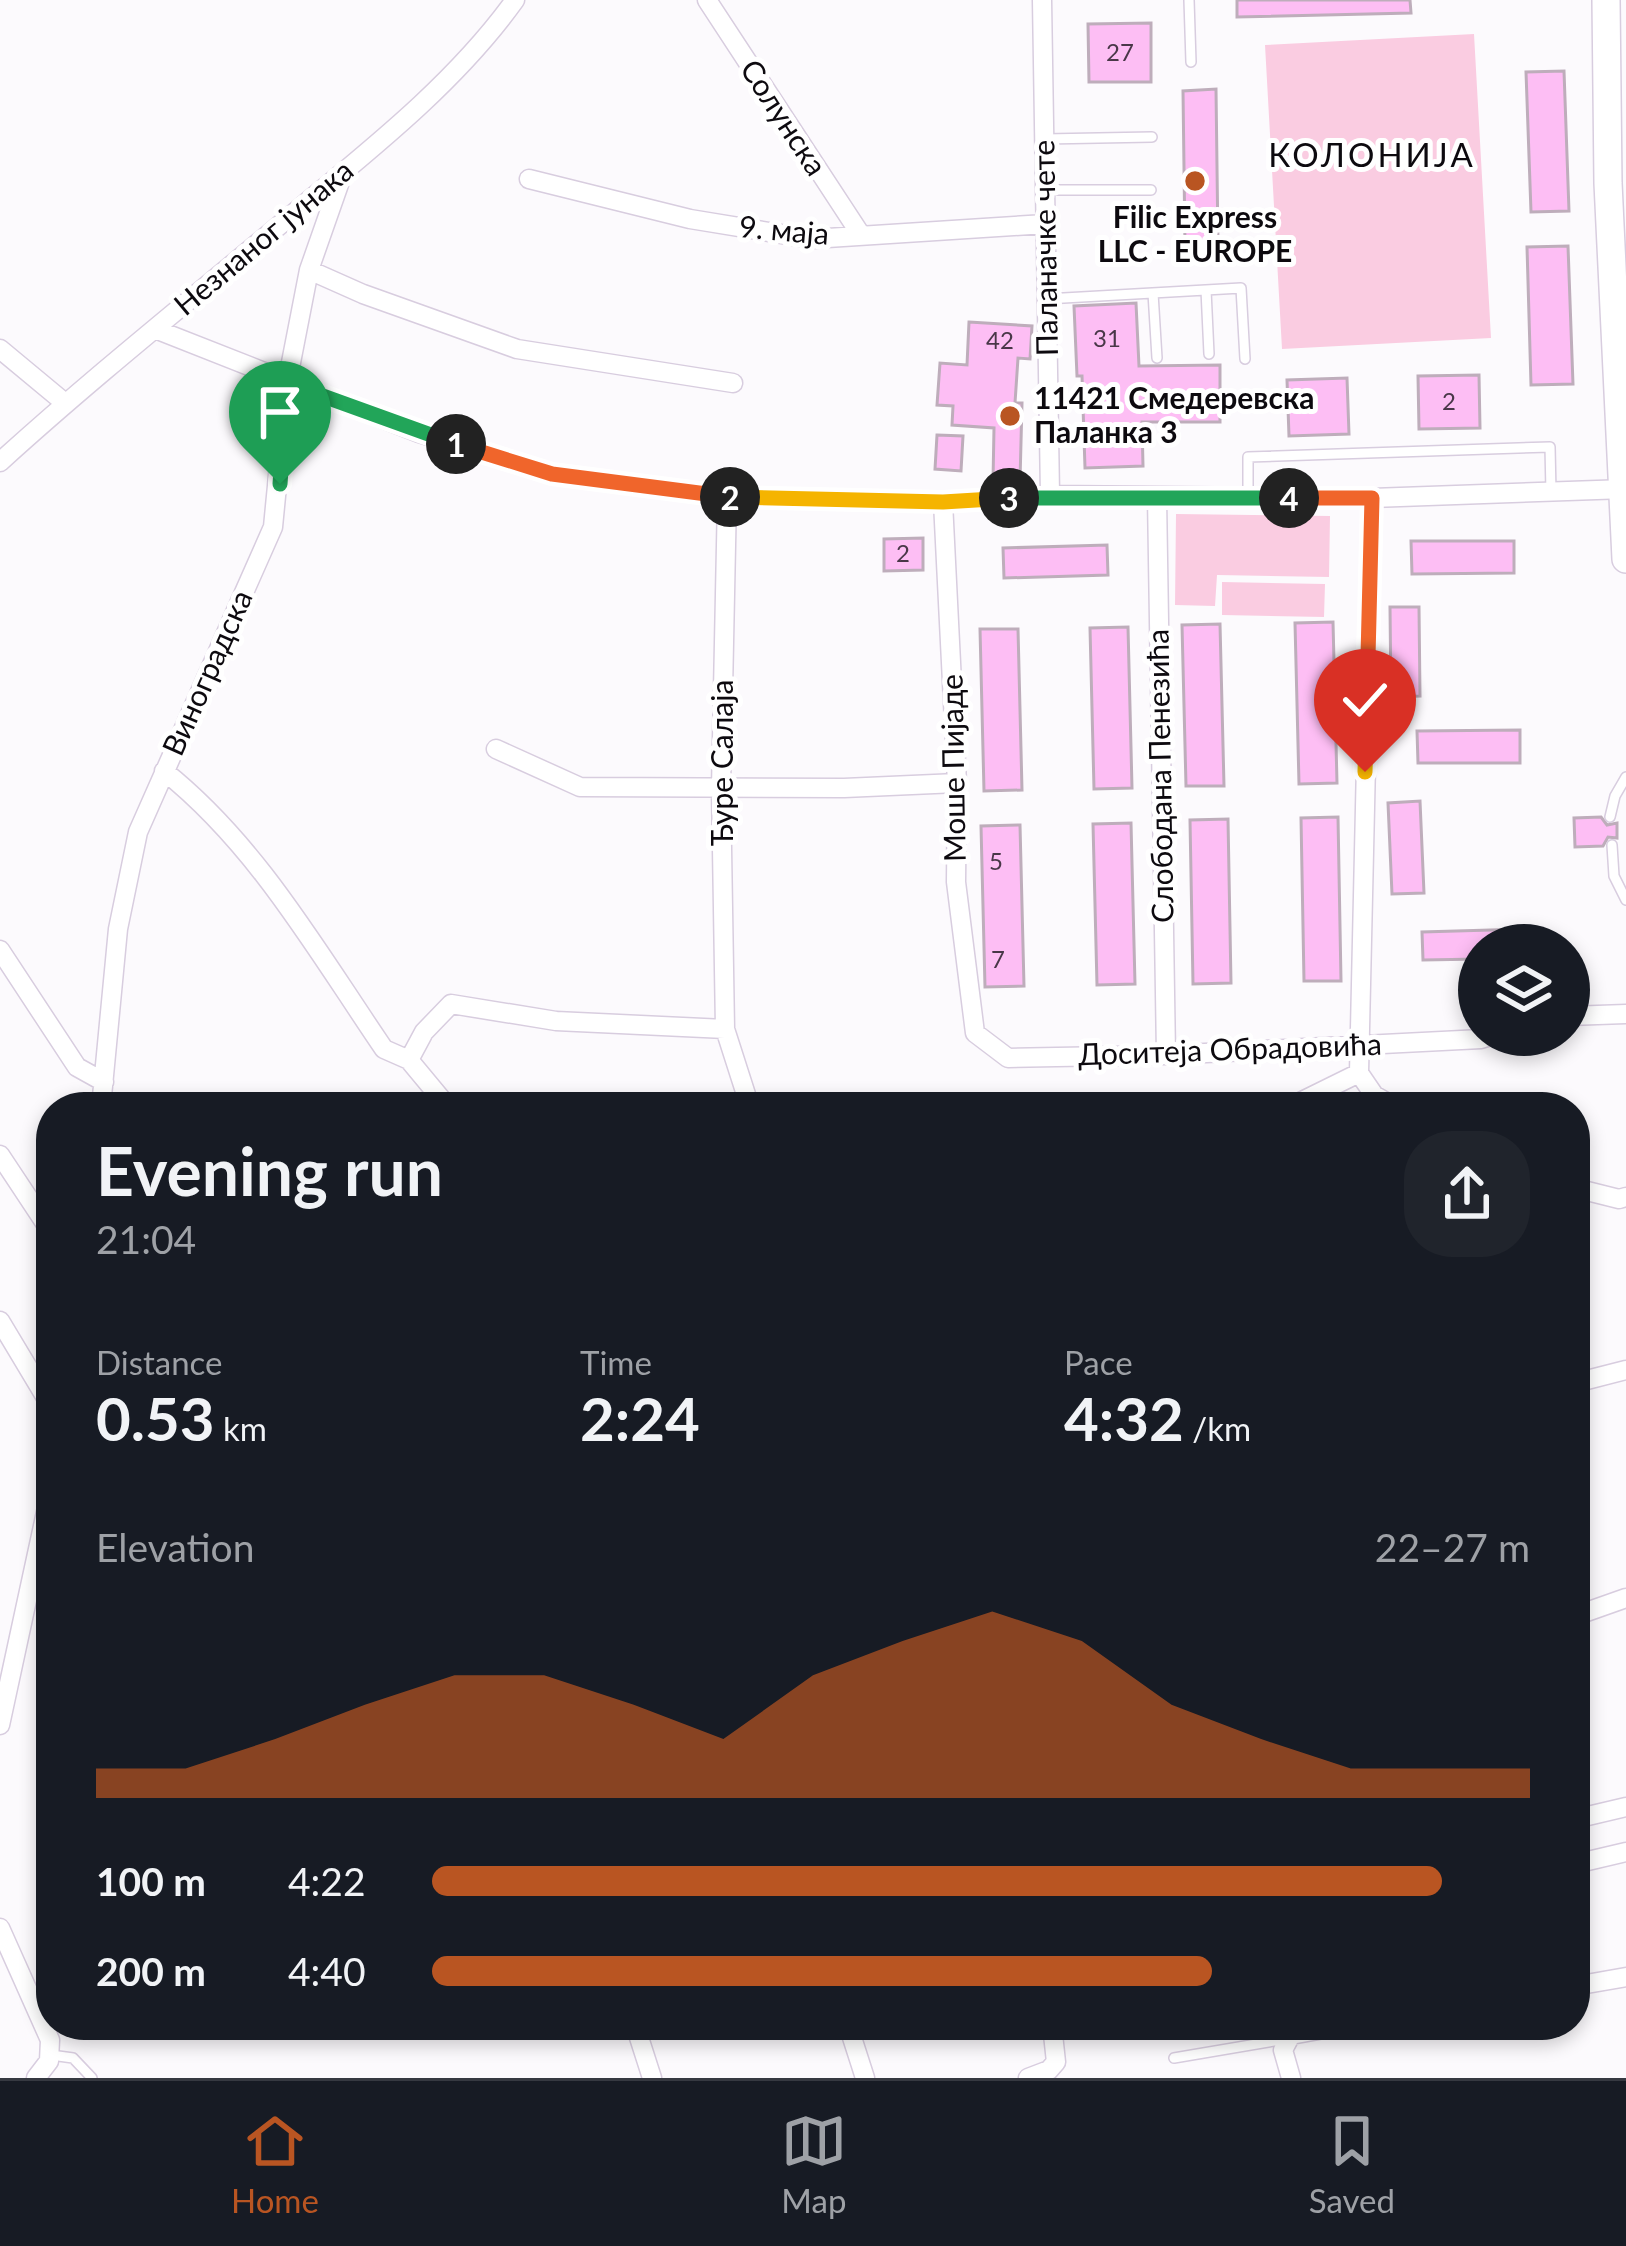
<!DOCTYPE html>
<html lang="en">
<head>
<meta charset="utf-8">
<style>
	:root { --surface:#171b24; --page:#20242c; --text:#f1f3f6; --muted:#9ea1a6; --line:#363941; --accent:#b95522 }
	body { margin:0; font-family:Lato,sans-serif; background:var(--page); color:var(--text); height:100vh; display:flex; flex-direction:column; font-size:45px; white-space:nowrap }
	* { box-sizing:border-box; margin:0 }
	p { font-size:39px; color:var(--muted) }
	.icon { flex:none; width:66px; height:66px; fill:none; stroke:currentColor; stroke-width:2; stroke-linecap:round; stroke-linejoin:round }
	.map { position:relative; flex:1; overflow:hidden }
	.sheet { position:absolute; left:36px; top:1092px; width:1554px; height:948px; display:flex; flex-direction:column; background:var(--surface); border-radius:48px; box-shadow:0 6px 18px #0003 }
	.sheet>* { flex:none }
	.controls { position:absolute; left:1458px; top:924px; display:grid; gap:24px }
	.controls a { display:grid; place-items:center; width:132px; height:132px; border-radius:50%; background:var(--surface); box-shadow:0 6px 18px #0003; font-size:60px }
	.pin { position:absolute; display:grid; place-items:center; width:102px; height:102px; color:#fff; margin:-123px -51px; border-radius:50% 50% 50% 0; rotate:-45deg; box-shadow:0 0 12px #0007 }
	.pin .icon { rotate:45deg }
	.km { position:absolute; width:60px; height:60px; margin:-30px; border-radius:50%; background:#222; color:#fff; font-size:33px; line-height:60px; text-align:center }
	.round { display:grid; place-items:center; flex:none; width:126px; height:126px; border-radius:48px; background:var(--page) }
	.summary { display:flex; align-items:center; justify-content:space-between; height:204px; padding:0 60px }
	h1 { font-size:66px; font-weight:700; line-height:90px }
	.stats { display:grid; grid-template-columns:repeat(3,1fr); gap:18px; height:204px; padding:12px 60px }
	.stats div { display:grid; align-content:center }
	.stats b { font-size:60px; font-weight:700 }
	.stats small { font-size:33px; font-weight:400 }
	.stats p { font-size:33px }
	.chart { height:336px; padding:24px 60px }
	.chart p { display:flex; justify-content:space-between }
	.chart svg { width:100%; height:216px; margin-top:12px; fill:var(--accent); opacity:.7 }
	ul { padding:0 60px; list-style:none; font-size:39px }
	li { display:grid; grid-template-columns:192px 144px 1fr; align-items:center; height:90px }
	li i { height:30px; border-radius:15px; background:var(--accent) }
	.tabs { display:flex; justify-content:space-around; align-items:center; height:168px; border-top:3px solid var(--line); background:var(--surface); font-size:33px; color:var(--muted) }
	.tabs a { display:grid; justify-items:center; gap:6px }
	.tabs .selected { color:var(--accent) }
	.map>svg:first-child { display:block }
	.green { fill:#facce1 }
	.building { fill:#fdbef4; stroke:#beadbb; stroke-width:3 }
	.lines { fill:none; stroke-linecap:round; stroke-linejoin:round }
	.lane-casing { stroke:#d8cddf; stroke-width:12 }
	.street-casing { stroke:#d8cddf; stroke-width:21 }
	.secondary-casing { stroke:#d8cddf; stroke-width:30 }
	.lane { stroke:#fff; stroke-width:9 }
	.street { stroke:#fff; stroke-width:18 }
	.secondary { stroke:#fff; stroke-width:27 }
	.split-1-casing { stroke:#fff; stroke-width:24 }
	.split-2-casing { stroke:#fff; stroke-width:24 }
	.split-3-casing { stroke:#fff; stroke-width:24 }
	.split-4-casing { stroke:#fff; stroke-width:24 }
	.split-5-casing { stroke:#fff; stroke-width:24 }
	.split-6-casing { stroke:#fff; stroke-width:24 }
	.split-1 { stroke:#22a559; stroke-width:15 }
	.split-2 { stroke:#f0652b; stroke-width:15 }
	.split-3 { stroke:#f5b400; stroke-width:15 }
	.split-4 { stroke:#22a559; stroke-width:15 }
	.split-5 { stroke:#f0652b; stroke-width:15 }
	.split-6 { stroke:#f5b400; stroke-width:15 }
	.poi-dot { fill:#b95522; stroke:#fff; stroke-width:4.5 }
	.labels { text-anchor:middle; stroke-width:10; stroke-linejoin:round; paint-order:stroke }
	.number-label { font-size:24px; fill:#493748 }
	.street-label { font-size:30px; fill:#0d0a0f; stroke:#fff }
	.poi-label { font-size:30px; font-weight:bold; fill:#0d0a0f; stroke:#fff }
	.neighbourhood-label { font-size:33px; letter-spacing:3px; fill:#0d0a0f; stroke:#fff }
</style>
</head>
<body>
<div class="map">
<svg width="1626" height="2078" viewBox="0 0 1626 2078">
	<rect width="100%" height="100%" fill="#fcfafd"/>
	<!-- green -->
	<path class="green" d="M1474,34L1491,338L1282,349L1265,45Z
		M1176,514L1330,516L1329,577L1217,575L1215,606L1175,605Z
		M1222,582L1325,584L1324,617L1222,615Z"/>
	<!-- building -->
	<path class="building" d="M1237,0H1410L1411,13L1237,17Z
		M1151,23V82H1089L1088,24Z
		M1564,71L1569,211L1531,212L1526,72Z
		M1216,89L1218,244L1185,245L1183,91Z
		M1568,246L1573,384L1531,385L1527,247Z
		M1136,303L1139,366L1220,365V422H1142L1143,466L1085,468L1082,376H1077L1074,306Z
		M969,322L1032,326L1030,359L1018,358L1015,403H1022L1020,481H993L994,428L952,425L953,406L937,405L940,363L967,365Z
		M1479,375L1480,428L1419,429L1418,376Z
		M1347,378L1349,434L1289,436L1287,380Z
		M937,435L963,436L961,471L935,469Z
		M923,538V570L884,571V539Z
		M1411,541H1514V573L1412,574Z
		M1107,545L1108,575L1004,578L1003,548Z
		M1390,607H1419L1420,696L1391,697Z
		M1333,622L1337,783L1299,784L1295,623Z
		M1220,624L1224,786H1186L1182,625Z
		M1128,627L1132,788L1094,789L1090,628Z
		M980,629H1018L1022,790L984,791Z
		M1520,730V763H1418L1417,731Z
		M1420,801L1424,893L1392,894L1388,803Z
		M1338,817L1341,981H1304L1301,818Z
		M1601,817L1607,825L1617,823V838L1608,837L1603,846L1575,847L1574,818Z
		M1228,819L1231,983L1193,984L1190,820Z
		M1131,823L1135,984L1097,985L1093,824Z
		M1020,825L1024,986L985,987L981,826Z
		M1525,929V945H1479V959L1423,960L1422,932Z"/>
	<g class="lines">
		<!-- lane casing -->
		<g class="lane-casing">
			<path id="lane" d="M1189,0L1191,62
				M1045,139L1152,137
				M1045,190H1151
				M1206,290L1209,354
				M1153,293L1157,358
				M1046,299L1241,288L1245,359
				M1248,495V457L1550,447L1551,492
				M1610,817L1615,796L1626,777
				M1612,845L1614,876L1626,900
				M51,2055L73,2058L92,2078
				M1174,2058L1286,2039"/>
		</g>
		<!-- street casing -->
		<g class="street-casing">
			<path id="street" d="M707,0L861,235
				M1042,0L1050,495
				M529,179L690,219L812,239L1045,224
				M309,270L363,294L517,349L733,383
				M155,329L419,433L552,474L727,497L943,502L1050,495L1372,498L1626,489
				M0,349L65,403
				M0,462C99,372 204,289 306,203C380,142 459,78 515,0
				M727,497L721,788L725,1029L750,1107
				M1157,497L1166,1055
				M1372,498L1359,1073L1374,1095L1395,1107
				M943,502L957,783L956,882L975,1033L1008,1058L1166,1055L1481,1039L1494,1035
				M496,749L580,787L844,788L957,783
				M164,771C257,845 317,951 384,1049L409,1060L424,1032L451,1004L556,1021L725,1029
				M0,950L77,1067L104,1082
				M1569,1016L1626,1014
				M409,1060L448,1107
				M101,1107L118,929L138,832L273,527L287,383L309,270L343,173
				M1290,1107L1359,1073
				M0,1155L51,1232
				M1575,1188L1619,1199L1626,1197
				M0,1321L51,1406
				M1575,1383L1626,1370
				M1575,1616L1626,1598
				M0,1725L51,1489
				M1575,1819L1626,1807
				M1575,1864L1626,1852
				M0,1928L50,2040L49,2061L36,2078
				M1575,1986L1626,1977
				M635,2025L652,2078
				M848,2025L865,2078
				M1028,2078L1049,2070L1056,2062L1052,2025
				M1291,2078L1283,2050L1291,2035L1346,2025"/>
		</g>
		<!-- secondary casing -->
		<g class="secondary-casing">
			<path id="secondary" d="M1606,0L1608,183L1626,559"/>
		</g>
		<!-- lane -->
		<use href="#lane" class="lane"/>
		<!-- street -->
		<use href="#street" class="street"/>
		<!-- secondary -->
		<use href="#secondary" class="secondary"/>
	</g>
	<g class="lines">
		<!-- split-1 casing -->
		<g class="split-1-casing">
			<path id="split-1" d="M280,484L287,383L456,444"/>
		</g>
		<!-- split-2 casing -->
		<g class="split-2-casing">
			<path id="split-2" d="M456,444L552,474L730,497"/>
		</g>
		<!-- split-3 casing -->
		<g class="split-3-casing">
			<path id="split-3" d="M730,497L943,502L1009,498"/>
		</g>
		<!-- split-4 casing -->
		<g class="split-4-casing">
			<path id="split-4" d="M1009,498H1289"/>
		</g>
		<!-- split-5 casing -->
		<g class="split-5-casing">
			<path id="split-5" d="M1289,498H1372L1367,696"/>
		</g>
		<!-- split-6 casing -->
		<g class="split-6-casing">
			<path id="split-6" d="M1365,772L1367,696"/>
		</g>
		<!-- split-1 -->
		<use href="#split-1" class="split-1"/>
		<!-- split-2 -->
		<use href="#split-2" class="split-2"/>
		<!-- split-3 -->
		<use href="#split-3" class="split-3"/>
		<!-- split-4 -->
		<use href="#split-4" class="split-4"/>
		<!-- split-5 -->
		<use href="#split-5" class="split-5"/>
		<!-- split-6 -->
		<use href="#split-6" class="split-6"/>
	</g>
	<!-- markers -->
	<g class="poi-dot">
		<circle cx="1195" cy="181" r="12"/>
		<circle cx="1010" cy="416" r="12"/>
	</g>
	<g class="labels">
		<!-- number labels -->
		<g class="number-label">
			<text x="1120" y="61">27</text>
			<text x="1107" y="347">31</text>
			<text x="1000" y="349">42</text>
			<text x="1449" y="410">2</text>
			<text x="903" y="562">2</text>
			<text x="996" y="870">5</text>
			<text x="998" y="968">7</text>
		</g>
		<!-- street labels -->
		<g class="street-label">
			<text transform="translate(783 118) rotate(57)" y="10">Солунска</text>
			<text transform="translate(784 231) rotate(5)" y="10">9. маја</text>
			<text transform="translate(264 238) rotate(-40)" y="10">Незнаног јунака</text>
			<text transform="translate(1046 248) rotate(-91)" y="10">Паланачке чете</text>
			<text transform="translate(208 673) rotate(-66)" y="10">Виноградска</text>
			<text transform="translate(723 763) rotate(-90)" y="10">Ђуре Салаја</text>
			<text transform="translate(954 768) rotate(-91)" y="10">Моше Пијаде</text>
			<text transform="translate(1161 776) rotate(-91)" y="10">Слободана Пенезића</text>
			<text transform="translate(1230 1050) rotate(-2)" y="10">Доситеја Обрадовића</text>
		</g>
		<!-- poi labels -->
		<g class="poi-label">
			<text x="1195" y="228">Filic Express<tspan x="1195" dy="34">LLC - EUROPE</tspan></text>
			<text x="1034" y="409" text-anchor="start">11421 Смедеревска<tspan x="1034" dy="34">Паланка 3</tspan></text>
		</g>
		<!-- neighbourhood labels -->
		<g class="neighbourhood-label">
			<text x="1372" y="167">КОЛОНИЈА</text>
		</g>
	</g>
</svg>
<div class="controls">
<a><svg class="icon" aria-label="layers" viewBox="0 0 24 24"><path d="M12 4l9 5-9 5-9-5zM3 14l9 5 9-5"/></svg></a>
</div>
<div class="pin" style="left:280px;top:484px;background:#1e9e55"><svg class="icon" aria-label="arrive" viewBox="0 0 24 24"><path d="M6 21V4h12l-3 4 3 4H6"/></svg></div>
<div class="pin" style="left:1365px;top:772px;background:#d93025"><svg class="icon" aria-label="check" viewBox="0 0 24 24"><path d="M5 12l5 5 9-10"/></svg></div>
<b class="km" style="left:456px;top:444px">1</b>
<b class="km" style="left:730px;top:497px">2</b>
<b class="km" style="left:1009px;top:498px">3</b>
<b class="km" style="left:1289px;top:498px">4</b>
<section class="sheet">
<div class="summary"><div><h1>Evening run</h1><p>21:04</p></div><a class="round"><svg class="icon" aria-label="share" viewBox="0 0 24 24"><path d="M12 15V3M7 8l5-5 5 5M5 13v7h14v-7"/></svg></a></div>
<div class="stats">
<div><p>Distance</p><b>0.53<small> km</small></b></div>
<div><p>Time</p><b>2:24</b></div>
<div><p>Pace</p><b>4:32<small> /km</small></b></div>
</div>
<div class="chart"><p><span>Elevation</span>22–27 m</p>
<svg viewBox="0 0 160 44" preserveAspectRatio="none"><path d="M0 44V38L10 38L20 32L30 25L40 19L50 19L60 25L70 32L80 19L90 12L100 6L110 12L120 25L130 32L140 38L150 38L160 38V44z"/></svg>
</div>
<ul>
<li><b>100 m</b>4:22<i style="width:92%"></i></li>
<li><b>200 m</b>4:40<i style="width:71%"></i></li>
</ul>
</section>
</div>
<nav class="tabs">
<a class="selected"><svg class="icon" aria-label="home" viewBox="0 0 24 24"><path d="M3 11l9-7 9 7M6 9v11h12V9"/></svg>Home</a>
<a><svg class="icon" aria-label="map" viewBox="0 0 24 24"><path d="M3 6l6-2 6 2 6-2v14l-6 2-6-2-6 2zM9 4v14M15 6v14"/></svg>Map</a>
<a><svg class="icon" aria-label="saved" viewBox="0 0 24 24"><path d="M7 4h10v16l-5-4-5 4z"/></svg>Saved</a>
</nav>
</body>
</html>
